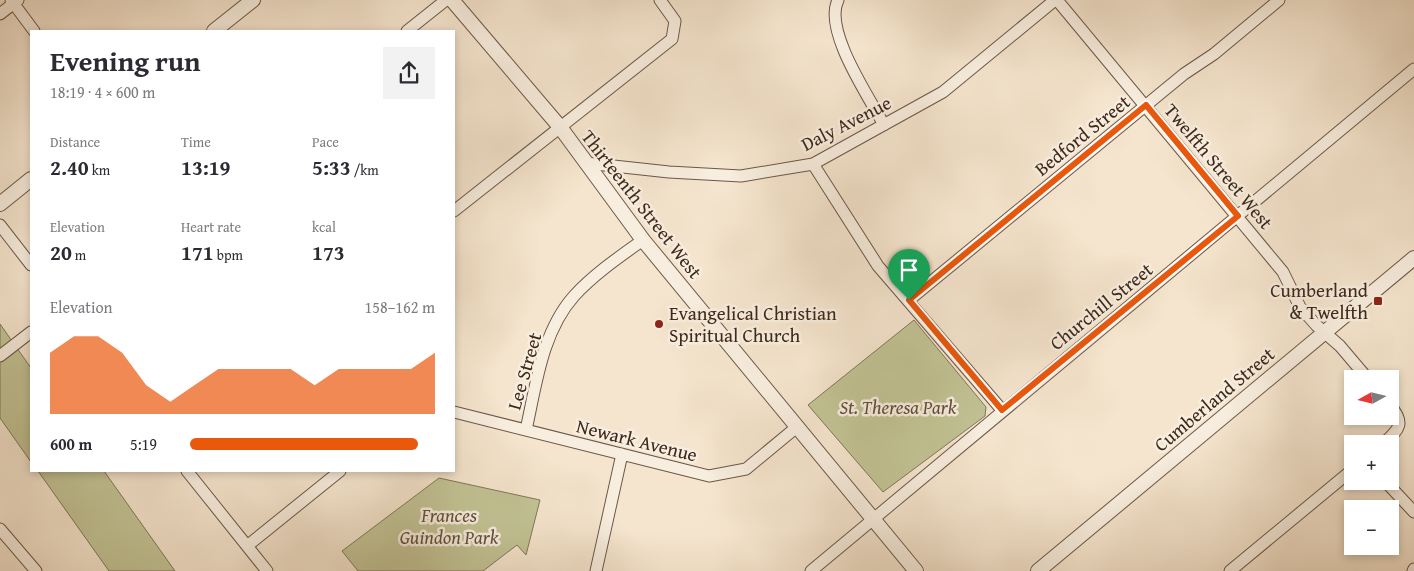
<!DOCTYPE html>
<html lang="en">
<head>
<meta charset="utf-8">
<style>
	:root { --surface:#fff; --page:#f2f2f3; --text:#2b2b33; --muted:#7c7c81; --accent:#ea580c }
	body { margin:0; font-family:"Gentium Book Plus",serif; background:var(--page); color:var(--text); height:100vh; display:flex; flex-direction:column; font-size:19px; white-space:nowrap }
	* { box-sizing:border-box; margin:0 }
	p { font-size:16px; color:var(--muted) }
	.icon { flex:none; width:28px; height:28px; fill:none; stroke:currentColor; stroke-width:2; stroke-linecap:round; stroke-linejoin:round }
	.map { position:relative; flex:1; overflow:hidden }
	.drawer { position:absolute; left:30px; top:30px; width:425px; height:442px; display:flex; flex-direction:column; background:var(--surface); border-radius:0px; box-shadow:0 2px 8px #0003 }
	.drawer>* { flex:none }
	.needle { width:32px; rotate:262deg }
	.controls { position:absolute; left:1344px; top:370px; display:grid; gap:10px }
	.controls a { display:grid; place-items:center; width:55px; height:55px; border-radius:0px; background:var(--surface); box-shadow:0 2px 8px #0003; font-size:25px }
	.pin { position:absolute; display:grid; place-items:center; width:42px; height:42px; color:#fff; margin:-51px -21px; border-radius:50% 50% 50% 0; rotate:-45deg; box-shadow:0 0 5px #0007 }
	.pin .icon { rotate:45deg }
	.round { display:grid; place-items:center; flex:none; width:52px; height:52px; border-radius:0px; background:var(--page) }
	.headline { display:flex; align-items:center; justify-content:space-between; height:85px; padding:0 20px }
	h1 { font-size:28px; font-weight:700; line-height:38px }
	.figures { display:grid; grid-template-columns:repeat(3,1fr); gap:8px; height:85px; padding:5px 20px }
	.figures div { display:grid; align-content:center }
	.figures b { font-size:21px; font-weight:700 }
	.figures small { font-size:14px; font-weight:400 }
	.figures p { font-size:14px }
	.chart { height:140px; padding:10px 20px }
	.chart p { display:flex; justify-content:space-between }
	.chart svg { width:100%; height:90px; margin-top:5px; fill:var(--accent); opacity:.7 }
	ul { padding:0 20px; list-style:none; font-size:16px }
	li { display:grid; grid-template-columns:80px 60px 1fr; align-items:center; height:38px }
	li i { height:12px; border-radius:6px; background:var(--accent) }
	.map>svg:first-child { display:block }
	.green { fill:#c2c395; stroke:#807658 }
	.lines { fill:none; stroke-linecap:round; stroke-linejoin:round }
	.minor-casing { stroke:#6b5748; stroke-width:13 }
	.tertiary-casing { stroke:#6b5748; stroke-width:16 }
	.minor { stroke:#f8eedf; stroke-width:11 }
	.tertiary { stroke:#f8eedf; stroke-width:14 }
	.route-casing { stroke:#fff; stroke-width:10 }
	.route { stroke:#ea580c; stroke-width:6 }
	.poi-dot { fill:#8f2418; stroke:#f8eedf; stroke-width:2 }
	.labels { text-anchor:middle; stroke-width:5; stroke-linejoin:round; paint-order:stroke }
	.street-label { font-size:19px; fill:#3d281b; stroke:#f8eedf }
	.poi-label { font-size:19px; fill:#3d281b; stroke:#f8eedf; text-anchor:end }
	.park-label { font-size:19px; font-style:italic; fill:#5e4f3a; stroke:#f8eedf }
</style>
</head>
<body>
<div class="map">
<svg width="1414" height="571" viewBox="0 0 1414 571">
	<rect width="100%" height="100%" fill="#f5e5ce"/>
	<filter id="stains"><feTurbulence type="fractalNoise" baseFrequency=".004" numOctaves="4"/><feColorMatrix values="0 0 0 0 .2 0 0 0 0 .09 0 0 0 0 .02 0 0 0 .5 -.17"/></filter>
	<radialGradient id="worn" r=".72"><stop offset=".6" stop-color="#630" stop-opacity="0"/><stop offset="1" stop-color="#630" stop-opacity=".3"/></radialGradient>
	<!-- green -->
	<path class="green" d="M914,320L986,407L985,416L883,492L808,405Z
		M0,324L31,368V462L0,418Z
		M38,471H104L175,571H109Z
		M439,478L540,500L526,555L517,545L483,571H358L342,551Z"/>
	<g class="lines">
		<!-- minor casing -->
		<g class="minor-casing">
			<path id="minor" d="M11,0L34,31
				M838,0C823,30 869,97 884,125
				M1057,0L1283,272L1300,307L1316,325L1340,346L1368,379
				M0,14L18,0
				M407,31L446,0
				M586,163L669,172L741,176L813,164L943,92L1055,0
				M813,164L878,266L1002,410
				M454,211L672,39L675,21L660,0
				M0,225L31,265
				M909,300L1184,74L1214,54L1279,0
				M0,356L31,332
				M454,412L709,476L746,469L798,426
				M526,430C536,385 542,332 574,296C593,275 619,257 643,240
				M1383,444C1399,429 1406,424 1390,405
				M187,471L267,571
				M1385,481L1414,512
				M0,529L36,571
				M247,546L340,471
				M596,571L622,454
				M811,571L1414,69
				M1230,571L1352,470
				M1413,571L1414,569"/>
		</g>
		<!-- tertiary casing -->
		<g class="tertiary-casing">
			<path id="tertiary" d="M452,0L560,127L643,240L916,571
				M214,31L253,0
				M0,204L31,179
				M1038,571L1414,258"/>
		</g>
		<!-- minor -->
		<use href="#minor" class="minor"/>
		<!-- tertiary -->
		<use href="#tertiary" class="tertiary"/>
	</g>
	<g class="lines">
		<!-- route casing -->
		<g class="route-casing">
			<path id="route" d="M1146,105L1238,216L1002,410L909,300Z"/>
		</g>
		<!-- route -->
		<use href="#route" class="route"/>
	</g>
	<!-- markers -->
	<g class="poi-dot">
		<rect x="1373" y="296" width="10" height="10" rx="2.5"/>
		<circle cx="659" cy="324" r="5"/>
	</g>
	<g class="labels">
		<!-- street labels -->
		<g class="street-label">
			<text transform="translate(846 123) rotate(-27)" y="7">Daly Avenue</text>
			<text transform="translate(1082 135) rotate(-39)" y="7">Bedford Street</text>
			<text transform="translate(1219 166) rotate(50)" y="7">Twelfth Street West</text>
			<text transform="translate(642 204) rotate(52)" y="7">Thirteenth Street West</text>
			<text transform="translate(1101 306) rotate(-39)" y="7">Churchill Street</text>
			<text transform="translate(524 371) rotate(-74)" y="7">Lee Street</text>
			<text transform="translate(1214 399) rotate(-40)" y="7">Cumberland Street</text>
			<text transform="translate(637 440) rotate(14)" y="7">Newark Avenue</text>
		</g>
		<!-- poi labels -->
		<g class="poi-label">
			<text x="1368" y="297">Cumberland<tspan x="1368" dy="22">&amp; Twelfth</tspan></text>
			<text x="669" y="320" text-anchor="start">Evangelical Christian<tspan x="669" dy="22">Spiritual Church</tspan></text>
		</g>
		<!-- park labels -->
		<g class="park-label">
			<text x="898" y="414">St. Theresa Park</text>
			<text x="449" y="522">Frances<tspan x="449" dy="22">Guindon Park</tspan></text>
		</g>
	</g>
	<rect width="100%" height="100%" filter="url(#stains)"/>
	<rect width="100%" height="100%" fill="url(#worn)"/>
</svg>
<div class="controls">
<a><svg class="needle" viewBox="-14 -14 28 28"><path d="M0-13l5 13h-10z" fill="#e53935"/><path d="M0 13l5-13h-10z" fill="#7c7c81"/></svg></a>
<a>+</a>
<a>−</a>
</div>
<div class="pin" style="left:909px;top:300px;background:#1e9e55"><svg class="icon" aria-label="arrive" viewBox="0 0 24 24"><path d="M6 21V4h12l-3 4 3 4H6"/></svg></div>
<section class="drawer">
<div class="headline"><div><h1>Evening run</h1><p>18:19 · 4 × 600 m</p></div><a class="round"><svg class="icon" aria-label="share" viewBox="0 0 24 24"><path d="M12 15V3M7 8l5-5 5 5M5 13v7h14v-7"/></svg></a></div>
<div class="figures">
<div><p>Distance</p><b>2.40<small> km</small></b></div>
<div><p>Time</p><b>13:19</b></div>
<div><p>Pace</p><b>5:33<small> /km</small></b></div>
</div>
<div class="figures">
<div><p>Elevation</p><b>20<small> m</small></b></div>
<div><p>Heart rate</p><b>171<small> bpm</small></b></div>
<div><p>kcal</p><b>173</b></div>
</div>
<div class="chart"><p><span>Elevation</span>158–162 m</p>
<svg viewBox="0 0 160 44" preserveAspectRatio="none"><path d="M0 44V14L10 6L20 6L30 14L40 30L50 38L60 30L70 22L80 22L90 22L100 22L110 30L120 22L130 22L140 22L150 22L160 14V44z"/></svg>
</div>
<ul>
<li><b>600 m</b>5:19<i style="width:93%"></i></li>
</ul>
</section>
</div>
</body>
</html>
